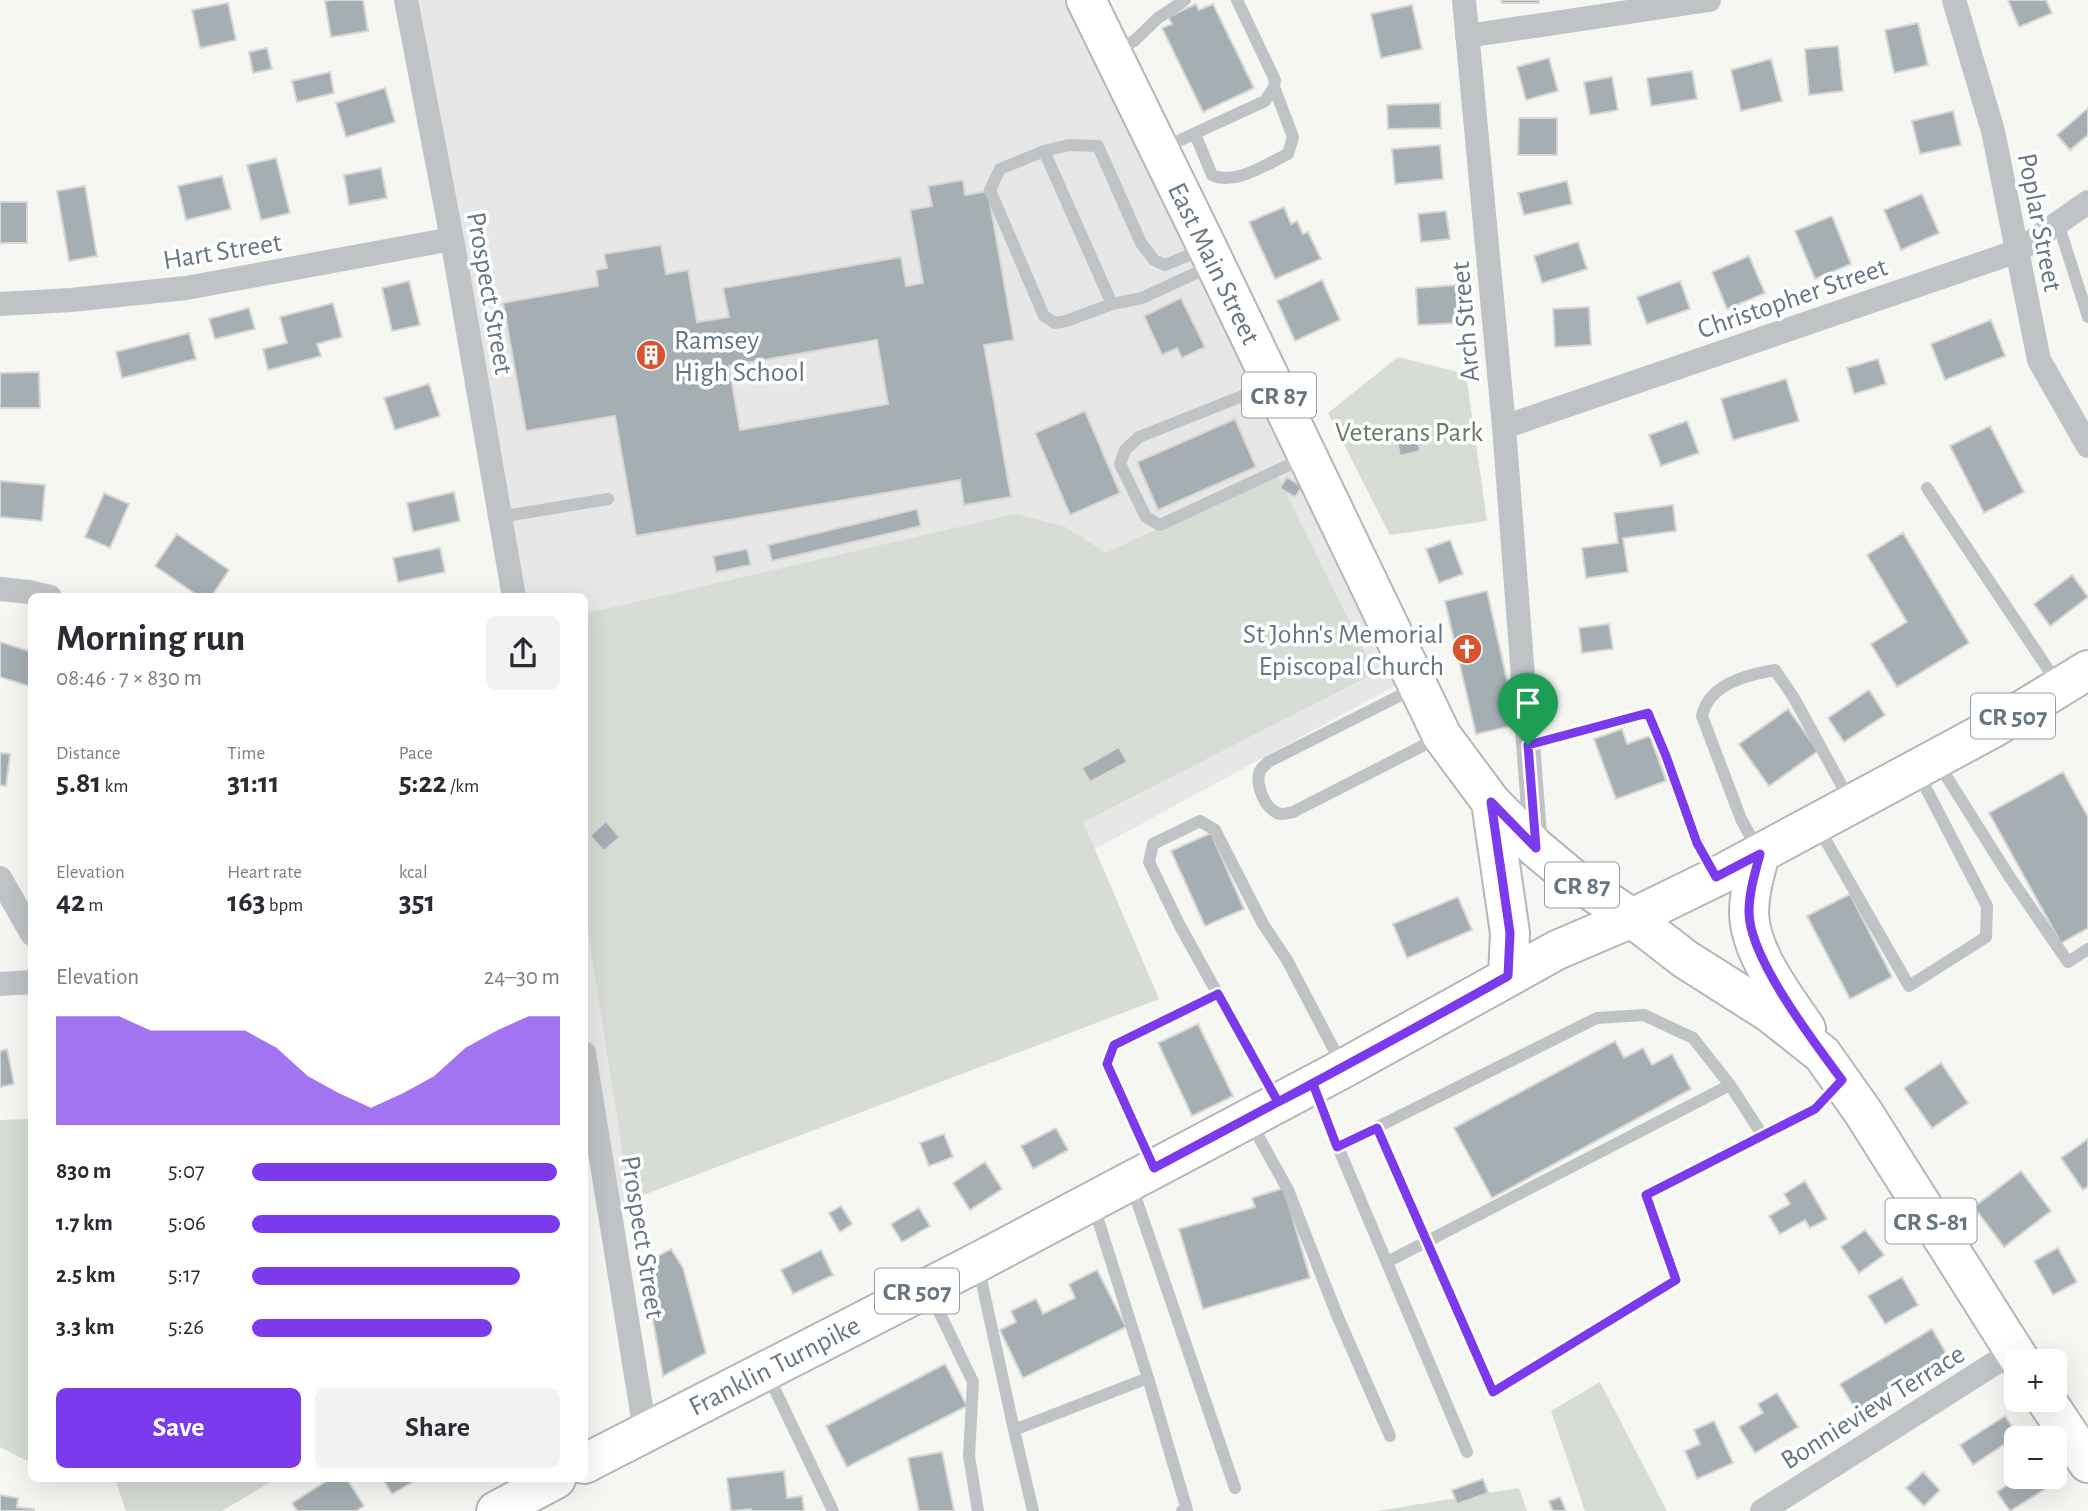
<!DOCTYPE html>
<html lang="en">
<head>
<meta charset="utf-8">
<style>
	:root { --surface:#fff; --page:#f2f2f3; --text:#2b2b33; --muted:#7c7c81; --accent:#7c3aed }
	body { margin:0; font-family:"Alegreya Sans",sans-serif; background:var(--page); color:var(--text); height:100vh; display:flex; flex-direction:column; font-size:26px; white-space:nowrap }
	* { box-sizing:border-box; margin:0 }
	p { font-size:23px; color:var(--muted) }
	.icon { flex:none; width:38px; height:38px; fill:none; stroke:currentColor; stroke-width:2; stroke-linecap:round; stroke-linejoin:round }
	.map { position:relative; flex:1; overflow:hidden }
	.drawer { position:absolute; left:28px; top:593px; width:560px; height:889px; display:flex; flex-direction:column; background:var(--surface); border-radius:10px; box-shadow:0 7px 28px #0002 }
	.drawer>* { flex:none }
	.buttons { position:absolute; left:2004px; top:1349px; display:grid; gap:14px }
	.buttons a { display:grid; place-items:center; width:63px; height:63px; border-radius:10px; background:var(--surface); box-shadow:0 7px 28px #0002; font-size:35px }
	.pin { position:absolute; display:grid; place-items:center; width:60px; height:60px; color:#fff; margin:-72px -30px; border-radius:50% 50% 50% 0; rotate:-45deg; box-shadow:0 0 7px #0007 }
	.pin .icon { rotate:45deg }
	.round { display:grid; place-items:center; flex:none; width:74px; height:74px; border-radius:10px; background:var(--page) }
	.summary { display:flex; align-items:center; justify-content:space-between; height:119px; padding:0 28px }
	h1 { font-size:38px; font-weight:700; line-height:52px }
	.metrics { display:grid; grid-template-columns:repeat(3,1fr); gap:10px; height:119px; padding:7px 28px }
	.metrics div { display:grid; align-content:center }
	.metrics b { font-size:30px; font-weight:700 }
	.metrics small { font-size:19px; font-weight:400 }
	.metrics p { font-size:19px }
	.chart { height:196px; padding:14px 28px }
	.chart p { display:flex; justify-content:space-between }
	.chart svg { width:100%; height:126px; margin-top:7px; fill:var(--accent); opacity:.7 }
	.cta { display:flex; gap:14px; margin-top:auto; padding:14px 28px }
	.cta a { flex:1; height:80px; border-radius:10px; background:var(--accent); color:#fff; font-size:28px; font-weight:700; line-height:80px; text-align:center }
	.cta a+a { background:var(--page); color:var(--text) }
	ul { padding:0 28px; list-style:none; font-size:23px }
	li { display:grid; grid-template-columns:112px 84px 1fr; align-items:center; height:52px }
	li i { height:18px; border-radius:9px; background:var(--accent) }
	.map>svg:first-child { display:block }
	.built { fill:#e6e7e6 }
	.green { fill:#d7dcd4 }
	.building { fill:#a5aeb3; stroke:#d7d7d5; stroke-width:2; fill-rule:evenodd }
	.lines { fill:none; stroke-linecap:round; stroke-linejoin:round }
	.primary-casing { stroke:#b2b7ba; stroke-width:42 }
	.lane { stroke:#bfc3c6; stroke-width:12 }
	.street { stroke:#bfc3c6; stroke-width:24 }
	.primary { stroke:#fff; stroke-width:38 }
	.route-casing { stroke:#fff; stroke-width:14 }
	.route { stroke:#7c3aed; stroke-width:9 }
	.labels { text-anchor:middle; stroke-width:7; stroke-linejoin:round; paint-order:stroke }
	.shield { fill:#fff; stroke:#949fa8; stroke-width:2 }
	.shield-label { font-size:26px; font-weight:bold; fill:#667682 }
	.street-label { font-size:28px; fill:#667682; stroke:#fff }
	.poi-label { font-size:28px; fill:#667682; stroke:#fff; text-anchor:start }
	.park-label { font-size:28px; fill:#697965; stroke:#fff }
</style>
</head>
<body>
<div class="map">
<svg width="2088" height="1511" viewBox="0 0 2088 1511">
	<rect width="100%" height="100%" fill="#f6f6f2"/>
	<!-- built -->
	<path class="built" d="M422,0H1086L1413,676L1095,849L1159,999L630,1200L609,1205L585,1053L584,597H514L407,3Z"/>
	<!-- green -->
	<path class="green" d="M1398,357L1466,374L1487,521L1390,535L1328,413Z
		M1276,473L1375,673L1083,822L1159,999L630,1200L585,912L584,614L1015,514L1066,527L1106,553Z
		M31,1119H32L31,1463L0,1447V1120Z
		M1600,1382L1667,1511H1585L1551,1411Z
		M115,1479H275L222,1511H126Z
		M1519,1488L1527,1511H1377Z"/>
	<!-- building -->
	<path class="building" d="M332,0H363L368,31L331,37L325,1Z
		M1501,0H1539V3H1502Z
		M2008,0H2046L2052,13L2019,27Z
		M228,3L236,40L200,48L192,10Z
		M1196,4L1199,10L1213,4L1254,88L1203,112L1162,28L1172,24L1168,17Z
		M1412,5L1422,49L1381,58L1371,14Z
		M1918,23L1928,65L1894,73L1885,30Z
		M1838,46L1843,91L1809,95L1805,49Z
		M267,48L272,69L253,73L249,52Z
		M1549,58L1558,91L1526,100L1517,67Z
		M1771,59L1782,101L1741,111L1731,70Z
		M1692,71L1697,99L1651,106L1647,78Z
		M330,72L334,93L297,102L292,81Z
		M1612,77L1618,110L1590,115L1584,82Z
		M385,88L395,122L346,137L336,103Z
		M1440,103L1441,128L1388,129L1387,105Z
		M2088,108V135L2070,150L2057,135Z
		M1953,111L1961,145L1920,154L1912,121Z
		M1519,118H1557V155H1518Z
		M1440,145L1443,179L1395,184L1392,149Z
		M276,158L290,213L261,220L247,165Z
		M381,168L387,198L349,205L344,175Z
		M222,176L231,209L186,220L178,186Z
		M963,180L965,195L988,191L1014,340L984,345L1011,497L964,505L960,480L636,536L615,416L526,431L503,303L598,286L596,270L607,268L604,254L661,245L666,274L688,270L697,322L729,317L723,288L901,257L906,286L923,283L910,210L932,206L928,186ZM877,340L888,404L740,430L729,366Z
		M1567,181L1572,204L1524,215L1518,193Z
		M85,186L97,256L69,261L57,191Z
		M1922,194L1939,233L1901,250L1884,210Z
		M0,202H27V243H0Z
		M1284,207L1291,224L1297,221L1303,234L1308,232L1321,259L1275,279L1249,222Z
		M1446,211L1450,239L1421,242L1418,214Z
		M1832,216L1851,264L1815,279L1795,231Z
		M1578,242L1587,269L1542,283L1534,256Z
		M1749,256L1765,293L1727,309L1712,272Z
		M1322,280L1340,320L1295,341L1277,301Z
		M409,281L420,325L392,331L382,288Z
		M1680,281L1690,309L1647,324L1637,297Z
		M1457,285L1459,323L1418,325L1416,288Z
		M1181,298L1205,347L1182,358L1177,348L1162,355L1144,316Z
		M333,303L342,337L317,344L321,356L268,370L263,349L287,343L280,317Z
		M1589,307L1591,345L1555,347L1553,309Z
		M249,308L255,329L215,339L209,319Z
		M1991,320L2005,356L1945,380L1931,344Z
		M189,333L196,359L122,378L116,352Z
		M1878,359L1886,384L1854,394L1847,368Z
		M39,372L40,408H0V373Z
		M1786,379L1799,421L1733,440L1721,399Z
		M429,384L440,416L395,430L384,398Z
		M1085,411L1120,493L1070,515L1035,433Z
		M1235,419L1256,467L1158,510L1137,462Z
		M1687,421L1699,453L1661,466L1649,435Z
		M1990,426L2024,492L1984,513L1950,446Z
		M1416,432L1420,451L1400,456L1396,436Z
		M1287,477L1302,487L1295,497L1280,488Z
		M0,481L45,485L42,521L0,517Z
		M454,492L460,521L413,532L407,503Z
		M104,493L129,504L110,548L85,537Z
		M1673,505L1676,531L1623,538L1628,572L1586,578L1582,548L1618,543L1614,513Z
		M917,509L921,526L772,561L768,545Z
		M1903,533L1969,643L1897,687L1871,644L1907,622L1867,555Z
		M177,534L229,570L211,597H200L155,566Z
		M1450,540L1463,574L1439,583L1426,549Z
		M440,548L445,572L398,582L393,558Z
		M747,549L751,565L716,572L713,556Z
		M2072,575L2088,597L2050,626L2034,604Z
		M1487,591L1517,725L1476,734L1445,601Z
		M1609,624L1613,649L1582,653L1579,628Z
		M0,642L32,652V687L0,677Z
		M1869,690L1885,715L1844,742L1828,718Z
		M1788,709L1818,751L1769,786L1739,744Z
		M1622,729L1627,744L1650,736L1666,781L1616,799L1594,739Z
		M1119,747L1127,762L1090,782L1082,768Z
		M0,753L10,754L6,786L0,785Z
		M2063,772L2088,817V928L2061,943L1989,813Z
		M606,821L620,837L604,851L590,836Z
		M1211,833L1244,909L1205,926L1171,851Z
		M1850,894L1892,977L1850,999L1807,916Z
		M1458,897L1472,930L1407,958L1393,924Z
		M1198,1024L1233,1096L1192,1116L1158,1043Z
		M1615,1041L1624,1058L1643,1048L1652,1065L1672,1054L1691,1089L1492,1198L1454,1128Z
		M7,1049L14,1084L0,1087V1051Z
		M1941,1063L1968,1103L1932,1128L1904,1088Z
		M1056,1128L1068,1150L1033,1169L1021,1146Z
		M944,1134L953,1157L929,1166L920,1143Z
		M2088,1139V1186L2083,1190L2061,1158Z
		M985,1162L1002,1189L970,1210L953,1183Z
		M2021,1171L2051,1211L2004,1247L1974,1207Z
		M1805,1181L1827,1219L1810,1228L1805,1220L1780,1234L1769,1216L1790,1204L1784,1194Z
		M1284,1188L1310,1278L1203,1309L1179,1229L1255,1207L1252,1198Z
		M841,1206L852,1224L840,1232L829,1213Z
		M919,1208L930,1226L902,1242L891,1224Z
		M1865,1230L1884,1255L1859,1273L1841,1247Z
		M2058,1248L2077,1282L2053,1295L2034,1261Z
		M671,1249L683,1268L706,1353L663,1376L647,1287L657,1280L648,1262Z
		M821,1250L833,1275L793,1294L781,1270Z
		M1097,1270L1126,1327L1023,1378L1000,1330L1016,1322L1011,1311L1036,1299L1043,1314L1075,1298L1069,1284Z
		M1902,1277L1918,1305L1885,1324L1868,1296Z
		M1932,1329L1947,1355L1856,1410L1840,1384Z
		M945,1364L967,1406L847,1467L826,1426Z
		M1777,1393L1798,1427L1755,1453L1739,1427L1763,1413L1758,1404Z
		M2005,1416L2018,1435L1973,1465L1960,1445Z
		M1714,1421L1733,1463L1697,1479L1685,1451L1700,1444L1694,1430Z
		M942,1452L954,1511H919L908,1458Z
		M784,1471L787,1498L802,1496L804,1511H751V1509L731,1511L727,1478Z
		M1923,1472L1940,1490L1924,1506L1906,1488Z
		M2020,1477H2044L2050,1486L2010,1511L1997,1492Z
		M330,1479H347L364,1506L356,1511H297L292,1503Z
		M383,1479H418L392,1494Z
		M1483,1479L1488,1493L1457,1504L1452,1490Z
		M0,1495L18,1498L17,1507L34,1509V1511H0Z
		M1560,1497L1566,1511H1553L1549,1501Z"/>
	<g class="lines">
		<!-- primary casing -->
		<g class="primary-casing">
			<path id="primary" d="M1086,0L1207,247L1442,736L1491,802L1536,848L1572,878L1632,918L1685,959L1770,1013L1822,1054L1863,1112L2021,1362
				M1491,802L1510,933L1508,976
				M1760,854C1755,873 1749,892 1749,913C1750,953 1784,996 1806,1029
				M2046,1400L2088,1463
				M584,1464L978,1262L1344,1068L1557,950L1632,918L1716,877L1993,728L2088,670
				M496,1511L556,1479"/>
		</g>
		<!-- lane -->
		<path class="lane" d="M1115,51L1134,41L1158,18L1185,0
			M1195,134L1212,175C1236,186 1266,164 1288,154L1293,137L1274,87
			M1163,148L1265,101L1274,87L1275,80L1237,0
			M1044,151L1000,169L990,190L1044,316L1055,323L1066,321L1112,304L1142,298L1211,266
			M2058,223L2088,317
			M1112,304L1044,151L1069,145L1098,146L1141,243L1154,260L1165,265L1204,249
			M1270,385L1139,437L1125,450L1120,464L1146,517L1160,525L1304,458
			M1927,488L2058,684
			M500,517L608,499
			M1415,688L1268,762C1266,765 1262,767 1260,771C1254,784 1266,812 1281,814C1285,814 1289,813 1293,812L1440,737
			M1528,745L1648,713C1670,767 1686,823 1714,874
			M1938,763L2009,876L2068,962L2088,949
			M1818,827L1909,986L1986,937L1987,906L1918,773
			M1758,850L1741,819L1702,716C1709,684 1746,675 1775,670L1794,698L1849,799
			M1314,1087L1337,1147L1597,1018L1644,1015L1693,1038L1730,1085L1763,1136
			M1276,1099L1180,926L1149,862L1153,844L1200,821L1215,830L1263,924L1287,960L1342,1065
			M1251,1123L1288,1190L1337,1315L1390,1436
			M1377,1128L1493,1392L1676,1280L1646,1195L1815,1109L1839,1083
			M1338,1147L1467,1452
			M1153,1165L1106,1064L1113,1045L1218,994
			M1131,1184L1235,1488
			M1387,1262L1730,1085
			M978,1265L1014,1430L1148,1378L1094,1207
			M929,1291L973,1382L969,1456L978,1511
			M767,1373L833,1511
			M1148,1378L1187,1510L1182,1511
			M1014,1430L1033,1511"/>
		<!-- street -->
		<path class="street" d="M406,0L452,239L514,597
			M1464,0L1504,427L1536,848
			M1954,0L1993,131L2039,360L2088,446
			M1467,36L1709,0
			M0,304L71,300L186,288L452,239
			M1504,427L2018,251L2088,202
			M0,589L29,592L50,597
			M0,878L32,934
			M0,984L32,982
			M584,1053L645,1431
			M1762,1511L2014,1351"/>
		<!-- primary -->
		<use href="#primary" class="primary"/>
	</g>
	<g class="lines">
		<!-- route casing -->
		<g class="route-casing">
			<path id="route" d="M1528,745L1536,848L1491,802L1510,933L1508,976C1391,1042 1273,1105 1154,1168L1107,1064L1114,1045L1218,994L1278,1102L1313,1084L1337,1147L1377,1128L1493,1392L1676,1280L1646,1195L1815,1109L1842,1080C1814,1042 1749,958 1749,912C1749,892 1755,873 1760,854L1716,877L1697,843L1666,756L1648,713L1528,745"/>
		</g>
		<!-- route -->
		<use href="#route" class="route"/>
	</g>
	<!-- icons -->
	<defs>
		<g id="building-disc" transform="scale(1.575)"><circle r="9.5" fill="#da522e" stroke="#fff"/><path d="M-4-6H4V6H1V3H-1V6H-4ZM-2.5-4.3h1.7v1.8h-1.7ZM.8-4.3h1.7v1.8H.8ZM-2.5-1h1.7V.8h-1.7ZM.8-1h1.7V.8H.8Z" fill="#fff"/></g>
		<g id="church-disc" transform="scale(1.575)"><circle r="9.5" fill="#da522e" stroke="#fff"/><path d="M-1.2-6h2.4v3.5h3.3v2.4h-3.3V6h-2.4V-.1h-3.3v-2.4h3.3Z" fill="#fff"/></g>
	</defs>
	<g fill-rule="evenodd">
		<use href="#building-disc" x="651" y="355"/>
		<use href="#church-disc" x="1467" y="649"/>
	</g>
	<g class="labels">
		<!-- shield labels -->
		<g class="shield">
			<rect x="1242" y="372.5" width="74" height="45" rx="5"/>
			<rect x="1971" y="693.5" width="84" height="45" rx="5"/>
			<rect x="1545" y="862.5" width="74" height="45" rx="5"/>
			<rect x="1885.5" y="1198.5" width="91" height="45" rx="5"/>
			<rect x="875" y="1268.5" width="84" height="45" rx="5"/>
		</g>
		<g class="shield-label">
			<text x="1279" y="404">CR 87</text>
			<text x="2013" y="725">CR 507</text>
			<text x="1582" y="894">CR 87</text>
			<text x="1931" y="1230">CR S-81</text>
			<text x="917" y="1300">CR 507</text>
		</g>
		<!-- street labels -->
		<g class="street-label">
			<text transform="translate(2041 222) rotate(79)" y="10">Poplar Street</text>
			<text transform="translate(222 250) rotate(-9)" y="10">Hart Street</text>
			<text transform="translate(1215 263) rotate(64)" y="10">East Main Street</text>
			<text transform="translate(491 293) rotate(80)" y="10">Prospect Street</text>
			<text transform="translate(1792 297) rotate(-19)" y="10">Christopher Street</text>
			<text transform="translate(1464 322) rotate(-95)" y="10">Arch Street</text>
			<text transform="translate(644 1237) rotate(81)" y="10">Prospect Street</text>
			<text transform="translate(774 1365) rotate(-27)" y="10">Franklin Turnpike</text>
			<text transform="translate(1872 1406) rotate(-32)" y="10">Bonnieview Terrace</text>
		</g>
		<!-- poi labels -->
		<g class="poi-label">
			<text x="674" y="349">Ramsey<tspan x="674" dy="32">High School</tspan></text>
			<text x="1444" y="643" text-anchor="end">St John's Memorial<tspan x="1444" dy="32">Episcopal Church</tspan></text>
		</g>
		<!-- park labels -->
		<g class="park-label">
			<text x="1409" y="441">Veterans Park</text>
		</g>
	</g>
</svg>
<div class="buttons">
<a>+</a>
<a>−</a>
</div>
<div class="pin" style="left:1528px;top:745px;background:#1e9e55"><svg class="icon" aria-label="arrive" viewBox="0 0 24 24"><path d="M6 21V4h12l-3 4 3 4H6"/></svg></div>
<section class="drawer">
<div class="summary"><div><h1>Morning run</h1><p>08:46 · 7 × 830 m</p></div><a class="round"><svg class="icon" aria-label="share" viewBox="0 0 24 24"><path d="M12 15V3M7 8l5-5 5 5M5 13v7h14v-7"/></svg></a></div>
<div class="metrics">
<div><p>Distance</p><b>5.81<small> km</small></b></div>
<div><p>Time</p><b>31:11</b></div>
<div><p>Pace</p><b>5:22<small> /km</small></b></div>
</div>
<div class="metrics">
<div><p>Elevation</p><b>42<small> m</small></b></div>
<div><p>Heart rate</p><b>163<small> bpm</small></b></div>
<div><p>kcal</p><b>351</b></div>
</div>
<div class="chart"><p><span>Elevation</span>24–30 m</p>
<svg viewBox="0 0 160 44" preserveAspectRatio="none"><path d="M0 44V6L10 6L20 6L30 11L40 11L50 11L60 11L70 17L80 27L90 33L100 38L110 33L120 27L130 17L140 11L150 6L160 6V44z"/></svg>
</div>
<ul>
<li><b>830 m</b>5:07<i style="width:99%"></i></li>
<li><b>1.7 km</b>5:06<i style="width:100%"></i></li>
<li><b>2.5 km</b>5:17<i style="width:87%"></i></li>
<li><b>3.3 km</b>5:26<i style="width:78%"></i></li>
</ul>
<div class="cta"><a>Save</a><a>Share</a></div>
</section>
</div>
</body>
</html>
